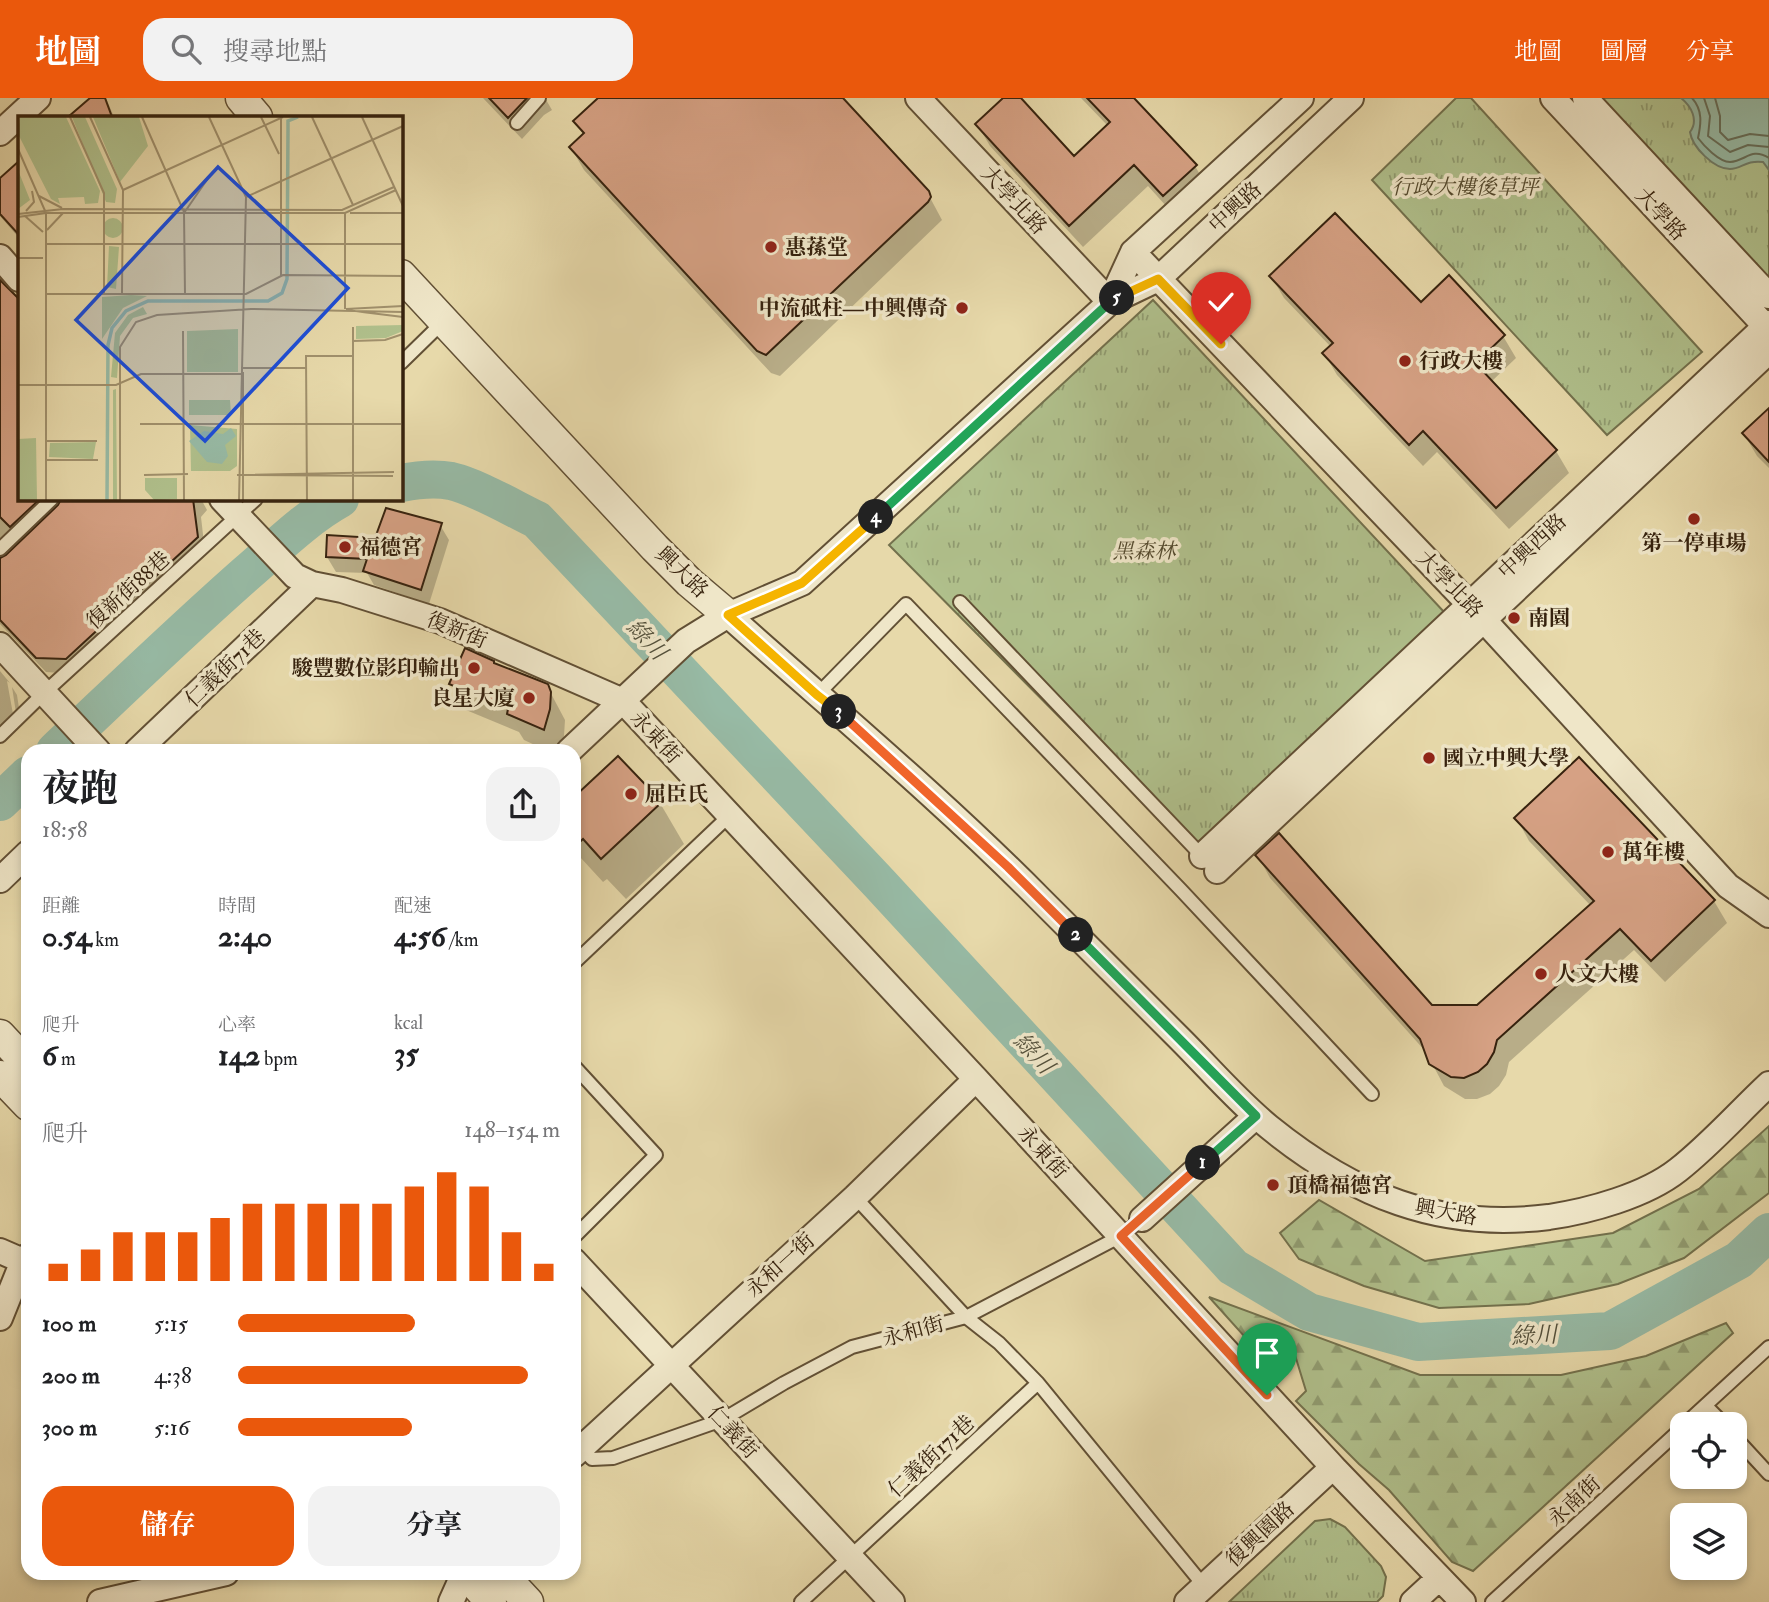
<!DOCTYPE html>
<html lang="zh-TW">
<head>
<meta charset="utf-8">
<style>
	:root { --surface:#fff; --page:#f2f2f2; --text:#202124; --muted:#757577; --accent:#ea580c }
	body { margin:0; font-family:"IM FELL Double Pica","Noto Serif TC",serif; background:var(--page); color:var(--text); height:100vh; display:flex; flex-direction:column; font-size:26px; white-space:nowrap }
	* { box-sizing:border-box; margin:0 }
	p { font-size:23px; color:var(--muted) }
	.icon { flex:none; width:38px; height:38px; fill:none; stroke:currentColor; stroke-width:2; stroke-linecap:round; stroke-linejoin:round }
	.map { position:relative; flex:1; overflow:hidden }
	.side { position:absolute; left:21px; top:646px; width:560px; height:836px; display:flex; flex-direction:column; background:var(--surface); border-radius:21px; box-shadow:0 4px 10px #0003 }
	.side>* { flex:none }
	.fabs { position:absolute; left:1670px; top:1314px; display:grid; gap:14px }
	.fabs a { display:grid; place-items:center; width:77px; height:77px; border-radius:14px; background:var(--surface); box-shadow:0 4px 10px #0003; font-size:35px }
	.pin { position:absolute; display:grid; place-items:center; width:60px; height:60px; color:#fff; margin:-72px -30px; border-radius:50% 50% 50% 0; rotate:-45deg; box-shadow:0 0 7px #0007 }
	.pin .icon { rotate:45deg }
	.km { position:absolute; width:35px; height:35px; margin:-18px; border-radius:50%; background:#222; color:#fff; font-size:19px; line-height:35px; text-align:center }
	.round { display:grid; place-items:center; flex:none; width:74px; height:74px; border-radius:21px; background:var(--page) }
	.headline { display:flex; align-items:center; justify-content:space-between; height:119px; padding:0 21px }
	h1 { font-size:38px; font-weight:700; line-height:52px }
	.figures { display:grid; grid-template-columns:repeat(3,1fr); gap:10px; height:119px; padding:7px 21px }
	.figures div { display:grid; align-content:center }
	.figures b { font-size:30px; font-weight:700 }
	.figures small { font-size:19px; font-weight:400 }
	.figures p { font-size:19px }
	.chart { height:196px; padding:14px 21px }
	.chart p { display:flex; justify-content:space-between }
	.chart svg { width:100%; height:126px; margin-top:7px; stroke:var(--accent); stroke-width:6 }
	.cta { display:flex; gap:14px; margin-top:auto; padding:14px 21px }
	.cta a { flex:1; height:80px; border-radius:21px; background:var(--accent); color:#fff; font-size:28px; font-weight:700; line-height:80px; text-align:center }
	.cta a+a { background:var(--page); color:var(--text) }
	ul { padding:0 21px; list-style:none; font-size:23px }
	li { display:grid; grid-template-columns:112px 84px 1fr; align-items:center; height:52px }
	li i { height:18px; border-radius:9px; background:var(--accent) }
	header { display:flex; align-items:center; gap:42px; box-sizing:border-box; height:98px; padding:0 35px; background:var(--accent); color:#fff }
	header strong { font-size:33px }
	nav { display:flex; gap:38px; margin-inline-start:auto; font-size:24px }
	.search { width:490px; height:63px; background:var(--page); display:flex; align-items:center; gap:18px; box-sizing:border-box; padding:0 24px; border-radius:21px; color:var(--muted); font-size:26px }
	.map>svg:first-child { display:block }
	.grass { fill:url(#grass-tufts); stroke:#73714d; stroke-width:2 }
	.forest { fill:url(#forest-firs); stroke:#73714d; stroke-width:2 }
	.water { fill:#97baa5; stroke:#707d69; stroke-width:2 }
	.shadow { fill:#0003 }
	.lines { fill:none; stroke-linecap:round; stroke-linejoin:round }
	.shore { stroke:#666e5a; stroke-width:2 }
	.river { stroke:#97baa5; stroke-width:38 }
	.building { fill:#d6a184; stroke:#36220e; stroke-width:2 }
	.service-casing { stroke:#625035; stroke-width:16 }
	.minor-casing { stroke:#625035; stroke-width:28 }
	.tertiary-casing { stroke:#625035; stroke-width:33 }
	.service { stroke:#efe6c8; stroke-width:12 }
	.minor { stroke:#efe6c8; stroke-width:24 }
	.tertiary { stroke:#efe6c8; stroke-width:30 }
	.split-1-casing { stroke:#fff; stroke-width:14 }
	.split-2-casing { stroke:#fff; stroke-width:14 }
	.split-3-casing { stroke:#fff; stroke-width:14 }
	.split-4-casing { stroke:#fff; stroke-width:14 }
	.split-5-casing { stroke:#fff; stroke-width:14 }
	.split-6-casing { stroke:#fff; stroke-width:14 }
	.split-1 { stroke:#f0652b; stroke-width:9 }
	.split-2 { stroke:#22a559; stroke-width:9 }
	.split-3 { stroke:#f0652b; stroke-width:9 }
	.split-4 { stroke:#f5b400; stroke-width:9 }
	.split-5 { stroke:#22a559; stroke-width:9 }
	.split-6 { stroke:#f5b400; stroke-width:9 }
	.poi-dot { fill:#8f2418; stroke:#efe6c8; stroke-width:2.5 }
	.labels { text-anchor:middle; stroke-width:7; stroke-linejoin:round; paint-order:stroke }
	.park-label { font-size:21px; font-style:italic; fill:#544a2e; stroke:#efe6c8 }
	.street-label { font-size:21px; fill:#36220e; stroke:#efe6c8 }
	.poi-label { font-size:21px; font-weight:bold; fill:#36220e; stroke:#efe6c8; text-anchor:start }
	.water-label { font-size:23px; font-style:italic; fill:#53503b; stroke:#efe6c8 }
	.inset-river { fill:none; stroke:#97baa5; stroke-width:3.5 }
	.inset-road { fill:none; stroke:#a0906c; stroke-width:2 }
	.view { fill:#1d4ed8; fill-opacity:0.15; stroke:#1d4ed8; stroke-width:3.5 }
	.inset-edge { fill:none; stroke:#36220e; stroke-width:3.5 }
</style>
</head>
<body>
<header>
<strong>地圖</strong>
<div class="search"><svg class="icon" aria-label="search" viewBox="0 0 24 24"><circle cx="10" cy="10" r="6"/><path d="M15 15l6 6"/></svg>搜尋地點</div>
<nav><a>地圖</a><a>圖層</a><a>分享</a></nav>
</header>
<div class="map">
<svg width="1769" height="1504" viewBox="0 0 1769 1504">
	<defs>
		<pattern id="grass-tufts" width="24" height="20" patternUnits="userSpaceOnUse" patternTransform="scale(1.75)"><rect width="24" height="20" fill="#b0c08c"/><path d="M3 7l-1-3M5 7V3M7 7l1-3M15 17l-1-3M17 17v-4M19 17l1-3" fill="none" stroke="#909c71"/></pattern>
		<pattern id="forest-firs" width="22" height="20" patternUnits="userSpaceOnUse" patternTransform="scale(1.75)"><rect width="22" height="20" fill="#b0c08c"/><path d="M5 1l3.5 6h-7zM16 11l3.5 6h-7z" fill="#909c71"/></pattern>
	</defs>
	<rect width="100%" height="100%" fill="#e7d9aa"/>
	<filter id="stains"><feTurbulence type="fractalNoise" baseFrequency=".00286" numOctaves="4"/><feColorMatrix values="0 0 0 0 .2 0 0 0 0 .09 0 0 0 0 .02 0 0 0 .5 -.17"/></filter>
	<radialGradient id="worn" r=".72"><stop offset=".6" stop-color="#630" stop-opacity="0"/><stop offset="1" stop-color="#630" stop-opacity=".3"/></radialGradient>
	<!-- grass -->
	<path class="grass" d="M1456,0H1471L1702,254L1607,337L1372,82Z
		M1587,0H1769V186Z
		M1153,202L1445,515L1192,753L889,447Z
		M1330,1421L1345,1429L1381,1468L1386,1479L1383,1498L1377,1504H1229L1315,1423Z"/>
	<!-- forest -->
	<path class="forest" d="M1769,1028V1095L1684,1160L1618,1186L1529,1206L1439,1210L1364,1188L1299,1161L1280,1135L1319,1102L1425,1163L1613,1135L1699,1091Z
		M1209,1199L1420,1277H1561L1646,1258L1726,1225L1733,1235L1473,1473L1452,1464L1389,1392L1359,1366L1296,1303L1306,1293L1295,1257L1244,1238Z"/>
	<!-- water -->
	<path class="water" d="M1681,0H1769V72L1763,64C1745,62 1742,71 1730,71C1714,71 1692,49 1690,34C1699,22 1691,8 1681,0Z"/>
	<!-- shadow -->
	<path class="shadow" d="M92,0H106L114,19H71Z
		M483,0H545L552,12L544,17L522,41Z
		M600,0H840L927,94L942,122L780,278L771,275L584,72L571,50L584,38L575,23Z
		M1006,0H1019L1074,60L1108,28L1081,0H1131L1195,68L1208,90L1176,119L1148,88L1083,149L990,48L977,26Z
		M19,65V140L0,118V82Z
		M1271,178L1421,206L1503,238L1516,260L1491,284L1556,353L1569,375L1509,431L1437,354L1423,368L1337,277L1324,255L1331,249L1284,200Z
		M0,182L19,203V401H201L207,412L201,419L205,454L74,576L46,574L0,526Z
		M1769,312V370L1757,358L1744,336Z
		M440,427L449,442L429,506L374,487L367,475L336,474L327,459L376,442Z
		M495,567L547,588L565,622L564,638L560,653H548L524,642L519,634L466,612L451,586Z
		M0,573L10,585L7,583L13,616L16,615L12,589L17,597L21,623L0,643Z
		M574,701L660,705L684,746L626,801L607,781L603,784L580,759L574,749Z
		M1517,721L1714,803L1727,825L1665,884L1634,852L1509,964L1506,977L1499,988L1490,996L1477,1001H1465L1444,988L1426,954L1270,780L1258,758L1431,909L1478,908L1591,808L1529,743Z"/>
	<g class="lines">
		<!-- shore -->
		<path class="shore" d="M1692,0C1703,12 1701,26 1698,40C1704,48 1719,64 1730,64C1746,63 1751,49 1769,60
			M1704,0L1710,18L1708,38L1730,54L1748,47L1769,49
			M1715,0L1720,18V34L1728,42L1750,36L1769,38"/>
		<!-- river -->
		<path class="river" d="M401,385C416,382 436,380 451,383C477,389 512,410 537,422L880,786L1233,1169L1309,1214L1418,1244L1610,1233L1739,1162L1769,1134
			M55,653C119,593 182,532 248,474C277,449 306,420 340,401
			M0,704L28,677"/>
	</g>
	<!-- building -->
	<path class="building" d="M90,0H105L112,19H68Z
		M489,0H527L508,20Z
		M598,0H843L929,93L931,99L928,104L766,257L757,253L569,49L584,35L573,23Z
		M1003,0H1021L1074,58L1110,24L1087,0H1134L1197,67L1163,98L1134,67L1069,128L975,26Z
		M19,63V137L0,116V80Z
		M1335,115L1421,204L1449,177L1505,237L1479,262L1482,265L1478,268L1557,352L1496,410L1423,333L1409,347L1322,255L1333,245L1269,178Z
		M0,182L19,201V401H40L10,429L0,419Z
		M1769,310V364L1742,335Z
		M61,401H193L198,439L66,561L36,560L0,522V460L6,457L58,407Z
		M386,410L442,425L421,492L363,473L367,461L326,459L327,437L375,440Z
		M465,550L494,563V565L548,586L551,594L550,611L544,632L507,616L508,611L449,586Z
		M618,658L662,704L601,761L583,741L574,749V699Z
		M1579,659L1715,802L1651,863L1620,831L1497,942L1494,954L1487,966L1478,974L1464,980L1451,979L1429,966L1420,941L1255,757L1279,735L1432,907H1477L1594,803L1514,720Z"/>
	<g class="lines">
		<!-- service casing -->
		<g class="service-casing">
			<path id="service" d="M517,25L539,0
				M401,265L443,224
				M0,451L52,401
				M960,504L1204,760
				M817,597L906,506L1181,792L1372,996
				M0,638L44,595L256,401
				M574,865L730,717
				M574,968L656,1057L574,1139
				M855,1099L966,1219L999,1245L1038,1285L1204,1488
				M1706,1308L1724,1326
				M1685,1326L1769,1249
				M1734,1338L1769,1376
				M580,1349L592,1361L613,1360L722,1322L784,1285L852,1249L966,1219L1121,1138L1142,1121
				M801,1504L1038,1285
				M1492,1504L1682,1330"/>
		</g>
		<!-- minor casing -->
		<g class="minor-casing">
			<path id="minor" d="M918,0L1110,204
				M1553,0L1769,232
				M1585,0L1769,198
				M0,35L38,0
				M1133,154L1470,507L1728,788L1769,817
				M0,159L19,181
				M1110,204L1133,154L1301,0
				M222,401L295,478L312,486L342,492L440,523L623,603L976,981L1333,1369L1463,1504
				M728,517C833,611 941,701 1040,801C1087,848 1133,894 1180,941C1209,970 1237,1003 1269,1029C1353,1097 1439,1133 1549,1119C1589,1113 1645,1098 1678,1072C1710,1047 1739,1014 1769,986
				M0,547L98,653
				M137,653L312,486
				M569,653L686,543L728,517L802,485L1110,204L1158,181L1351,0
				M1202,758L1769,225
				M1217,773L1769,253
				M0,782L28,755
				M1142,1121L1256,1018
				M0,1153L23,1163
				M574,1163L892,1504
				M0,1220L23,1163L28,1158
				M574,1357L855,1099L976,981
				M100,1504L226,1475
				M451,1504L464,1475
				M1187,1504L1333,1369
				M1413,1504L1439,1480"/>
		</g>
		<!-- tertiary casing -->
		<g class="tertiary-casing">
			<path id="tertiary" d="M241,0L257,19
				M401,177L655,450L689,484L728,517
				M0,937L28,967
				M0,978L28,1007
				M465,1475L491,1504
				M501,1475L528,1504"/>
		</g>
		<!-- service -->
		<use href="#service" class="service"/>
		<!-- minor -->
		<use href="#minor" class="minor"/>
		<!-- tertiary -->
		<use href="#tertiary" class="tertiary"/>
	</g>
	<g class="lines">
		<!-- split-1 casing -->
		<g class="split-1-casing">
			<path id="split-1" d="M1203,1065L1121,1138L1267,1297"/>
		</g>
		<!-- split-2 casing -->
		<g class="split-2-casing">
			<path id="split-2" d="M1076,837L1256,1018L1203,1065"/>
		</g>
		<!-- split-3 casing -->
		<g class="split-3-casing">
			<path id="split-3" d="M839,614L1008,769L1076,837"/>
		</g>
		<!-- split-4 casing -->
		<g class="split-4-casing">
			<path id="split-4" d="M839,614L817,597L728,517L802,485L876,419"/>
		</g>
		<!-- split-5 casing -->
		<g class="split-5-casing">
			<path id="split-5" d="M876,419L1110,204L1117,200"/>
		</g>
		<!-- split-6 casing -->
		<g class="split-6-casing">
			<path id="split-6" d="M1117,200L1158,181L1221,246"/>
		</g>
		<!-- split-1 -->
		<use href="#split-1" class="split-1"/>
		<!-- split-2 -->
		<use href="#split-2" class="split-2"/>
		<!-- split-3 -->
		<use href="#split-3" class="split-3"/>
		<!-- split-4 -->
		<use href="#split-4" class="split-4"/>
		<!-- split-5 -->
		<use href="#split-5" class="split-5"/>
		<!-- split-6 -->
		<use href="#split-6" class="split-6"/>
	</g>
	<!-- markers -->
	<g class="poi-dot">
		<circle cx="771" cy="149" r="7"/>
		<circle cx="962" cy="210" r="7"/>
		<circle cx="1405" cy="263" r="7"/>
		<circle cx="1694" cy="421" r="7"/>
		<circle cx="345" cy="449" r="7"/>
		<circle cx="1514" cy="520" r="7"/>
		<circle cx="474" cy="570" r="7"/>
		<circle cx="529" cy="600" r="7"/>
		<circle cx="1429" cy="660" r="7"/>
		<circle cx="631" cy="696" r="7"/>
		<circle cx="1608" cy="754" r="7"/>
		<circle cx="1541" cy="876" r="7"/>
		<circle cx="1273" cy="1087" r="7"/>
	</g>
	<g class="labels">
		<!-- park labels -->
		<g class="park-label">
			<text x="1465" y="96">行政大樓後草坪</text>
			<text x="1144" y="460">黑森林</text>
		</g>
		<!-- street labels -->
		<g class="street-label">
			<text transform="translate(1014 102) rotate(47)" y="7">大學北路</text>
			<text transform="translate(1235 109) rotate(-43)" y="7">中興路</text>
			<text transform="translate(1661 116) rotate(47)" y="7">大學路</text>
			<text transform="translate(1532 448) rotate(-43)" y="7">中興西路</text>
			<text transform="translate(682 474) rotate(44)" y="7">興大路</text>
			<text transform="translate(1450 486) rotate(46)" y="7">大學北路</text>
			<text transform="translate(128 492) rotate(-42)" y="7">復新街88巷</text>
			<text transform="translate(457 532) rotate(22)" y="7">復新街</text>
			<text transform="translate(225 570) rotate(-44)" y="7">仁義街71巷</text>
			<text transform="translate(656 639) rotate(47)" y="7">永東街</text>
			<text transform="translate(1043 1054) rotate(48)" y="7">永東街</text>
			<text transform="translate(1446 1114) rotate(10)" y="7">興大路</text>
			<text transform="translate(780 1167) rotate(-42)" y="7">永和一街</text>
			<text transform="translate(913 1233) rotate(-15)" y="7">永和街</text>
			<text transform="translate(733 1334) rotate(47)" y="7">仁義街</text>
			<text transform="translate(931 1358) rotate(-43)" y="7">仁義街171巷</text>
			<text transform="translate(1574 1403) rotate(-43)" y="7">永南街</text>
			<text transform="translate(1260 1436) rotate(-43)" y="7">復興園路</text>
		</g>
		<!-- poi labels -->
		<g class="poi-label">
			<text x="785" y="156">惠蓀堂</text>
			<text x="948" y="217" text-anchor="end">中流砥柱—中興傳奇</text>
			<text x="1419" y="270">行政大樓</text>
			<text x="1694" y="452" text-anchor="middle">第一停車場</text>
			<text x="359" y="456">福德宮</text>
			<text x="1528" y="527">南園</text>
			<text x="460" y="577" text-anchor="end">駿豐數位影印輸出</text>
			<text x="515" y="607" text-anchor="end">良星大廈</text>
			<text x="1443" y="667">國立中興大學</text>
			<text x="645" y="703">屈臣氏</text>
			<text x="1622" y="761">萬年樓</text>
			<text x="1555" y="883">人文大樓</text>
			<text x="1287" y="1094">頂橋福德宮</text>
		</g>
		<!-- water labels -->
		<g class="water-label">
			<text transform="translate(647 541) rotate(47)" y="8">綠川</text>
			<text transform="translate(1034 955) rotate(47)" y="8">綠川</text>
			<text transform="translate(1534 1237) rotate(-3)" y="8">綠川</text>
		</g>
	</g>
	<!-- overview -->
	<g transform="translate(18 18)">
		<rect width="385" height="385" fill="#e7d9aa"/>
		<path d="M48,1L82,75L80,87L67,88L66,81L40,82L42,88L33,83L0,18L2,1ZM54,1H67L99,73L97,87L88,86ZM121,1L130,30L102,66L75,1ZM0,54L12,84L0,93ZM85 112a10 10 0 1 1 20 0a10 10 0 1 1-20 0ZM91,130L101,131L98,173L89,171ZM385,209V215L368,222L338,223V210ZM220,213V256H169V215ZM171,284H212L213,299H171ZM172,309L219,313V350L212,355H173ZM18,322L19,384H0V323ZM78,326L75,343L31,341L32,327ZM127,362H159V383L136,384L127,374Z" fill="#b0c08c"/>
		<path d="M113,179L129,180L105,192L84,223V181ZM125,191L129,198L115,202L102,220L99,262L93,261L97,217L110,199ZM98,273L99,384H95V274Z" fill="#b0c08c"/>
		<path d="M213,312L218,320L207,329L210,340L204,348L189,346L171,325L186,315L205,318Z" fill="#97baa5"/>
		<path class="inset-river" d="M89,384L90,229L94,212L108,195L130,185H250L264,177L269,163L270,14V5L280,1"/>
		<path class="inset-road" d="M52,1L86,77V177M72,1L105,74L104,177M124,1L166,96M191,1L228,81L221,384M243,1L261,38M294,1L335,89M344,1L385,90M263,2V160M0,33L28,97V384M105,74L265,1M21,80L44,92M228,81L385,10M8,95L16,86L14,75M332,97H385M0,98L45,93L324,94L376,71M7,100L25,116M0,101L28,97H327L378,74M29,114L45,97M29,128H385M0,142H25M29,178H228L265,159L385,160M167,178L166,97L193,58M327,193V97M328,193L385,190M328,194L385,201M335,211V384M165,215L166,384M335,225L367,224L385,218M223,252H288M0,269H98L123,258H225M372,308H122H383M28,325H79M28,344H80M126,359L170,358M219,359L376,356M222,359L375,360M102,384V231L118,206L139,199L233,193L385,196M225,384V256M289,384L288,240H335"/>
		<path class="view" d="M200,51L330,172L187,325L58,204Z"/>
		<rect width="385" height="385" class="inset-edge"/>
	</g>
	<rect width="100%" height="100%" filter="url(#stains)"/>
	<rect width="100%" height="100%" fill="url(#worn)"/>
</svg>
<div class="fabs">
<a><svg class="icon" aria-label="locate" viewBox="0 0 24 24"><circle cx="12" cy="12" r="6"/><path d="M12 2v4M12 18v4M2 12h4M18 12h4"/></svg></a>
<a><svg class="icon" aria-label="layers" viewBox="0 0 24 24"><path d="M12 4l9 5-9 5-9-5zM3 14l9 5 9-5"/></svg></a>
</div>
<div class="pin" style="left:1267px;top:1297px;background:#1e9e55"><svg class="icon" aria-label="arrive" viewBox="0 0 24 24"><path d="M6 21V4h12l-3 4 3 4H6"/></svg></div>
<div class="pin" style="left:1221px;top:246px;background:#d93025"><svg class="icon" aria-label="check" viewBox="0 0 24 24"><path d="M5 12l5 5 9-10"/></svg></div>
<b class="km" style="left:1203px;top:1065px">1</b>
<b class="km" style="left:1076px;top:837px">2</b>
<b class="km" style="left:839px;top:614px">3</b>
<b class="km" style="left:876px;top:419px">4</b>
<b class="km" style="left:1117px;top:200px">5</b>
<section class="side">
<div class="headline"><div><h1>夜跑</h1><p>18:58</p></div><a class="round"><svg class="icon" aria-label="share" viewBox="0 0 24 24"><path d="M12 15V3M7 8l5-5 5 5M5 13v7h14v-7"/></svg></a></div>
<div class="figures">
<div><p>距離</p><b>0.54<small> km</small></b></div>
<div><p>時間</p><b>2:40</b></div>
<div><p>配速</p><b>4:56<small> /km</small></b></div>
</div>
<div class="figures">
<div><p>爬升</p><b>6<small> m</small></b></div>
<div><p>心率</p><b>142<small> bpm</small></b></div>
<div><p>kcal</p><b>35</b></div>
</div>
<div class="chart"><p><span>爬升</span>148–154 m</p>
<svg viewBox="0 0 160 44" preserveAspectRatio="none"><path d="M5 44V38M15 44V33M25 44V27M35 44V27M45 44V27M55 44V22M65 44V17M75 44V17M85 44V17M95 44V17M105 44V17M115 44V11M125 44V6M135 44V11M145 44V27M155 44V38"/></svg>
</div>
<ul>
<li><b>100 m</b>5:15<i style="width:55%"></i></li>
<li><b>200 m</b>4:38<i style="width:90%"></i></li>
<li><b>300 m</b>5:16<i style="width:54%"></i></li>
</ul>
<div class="cta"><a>儲存</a><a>分享</a></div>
</section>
</div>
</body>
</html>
